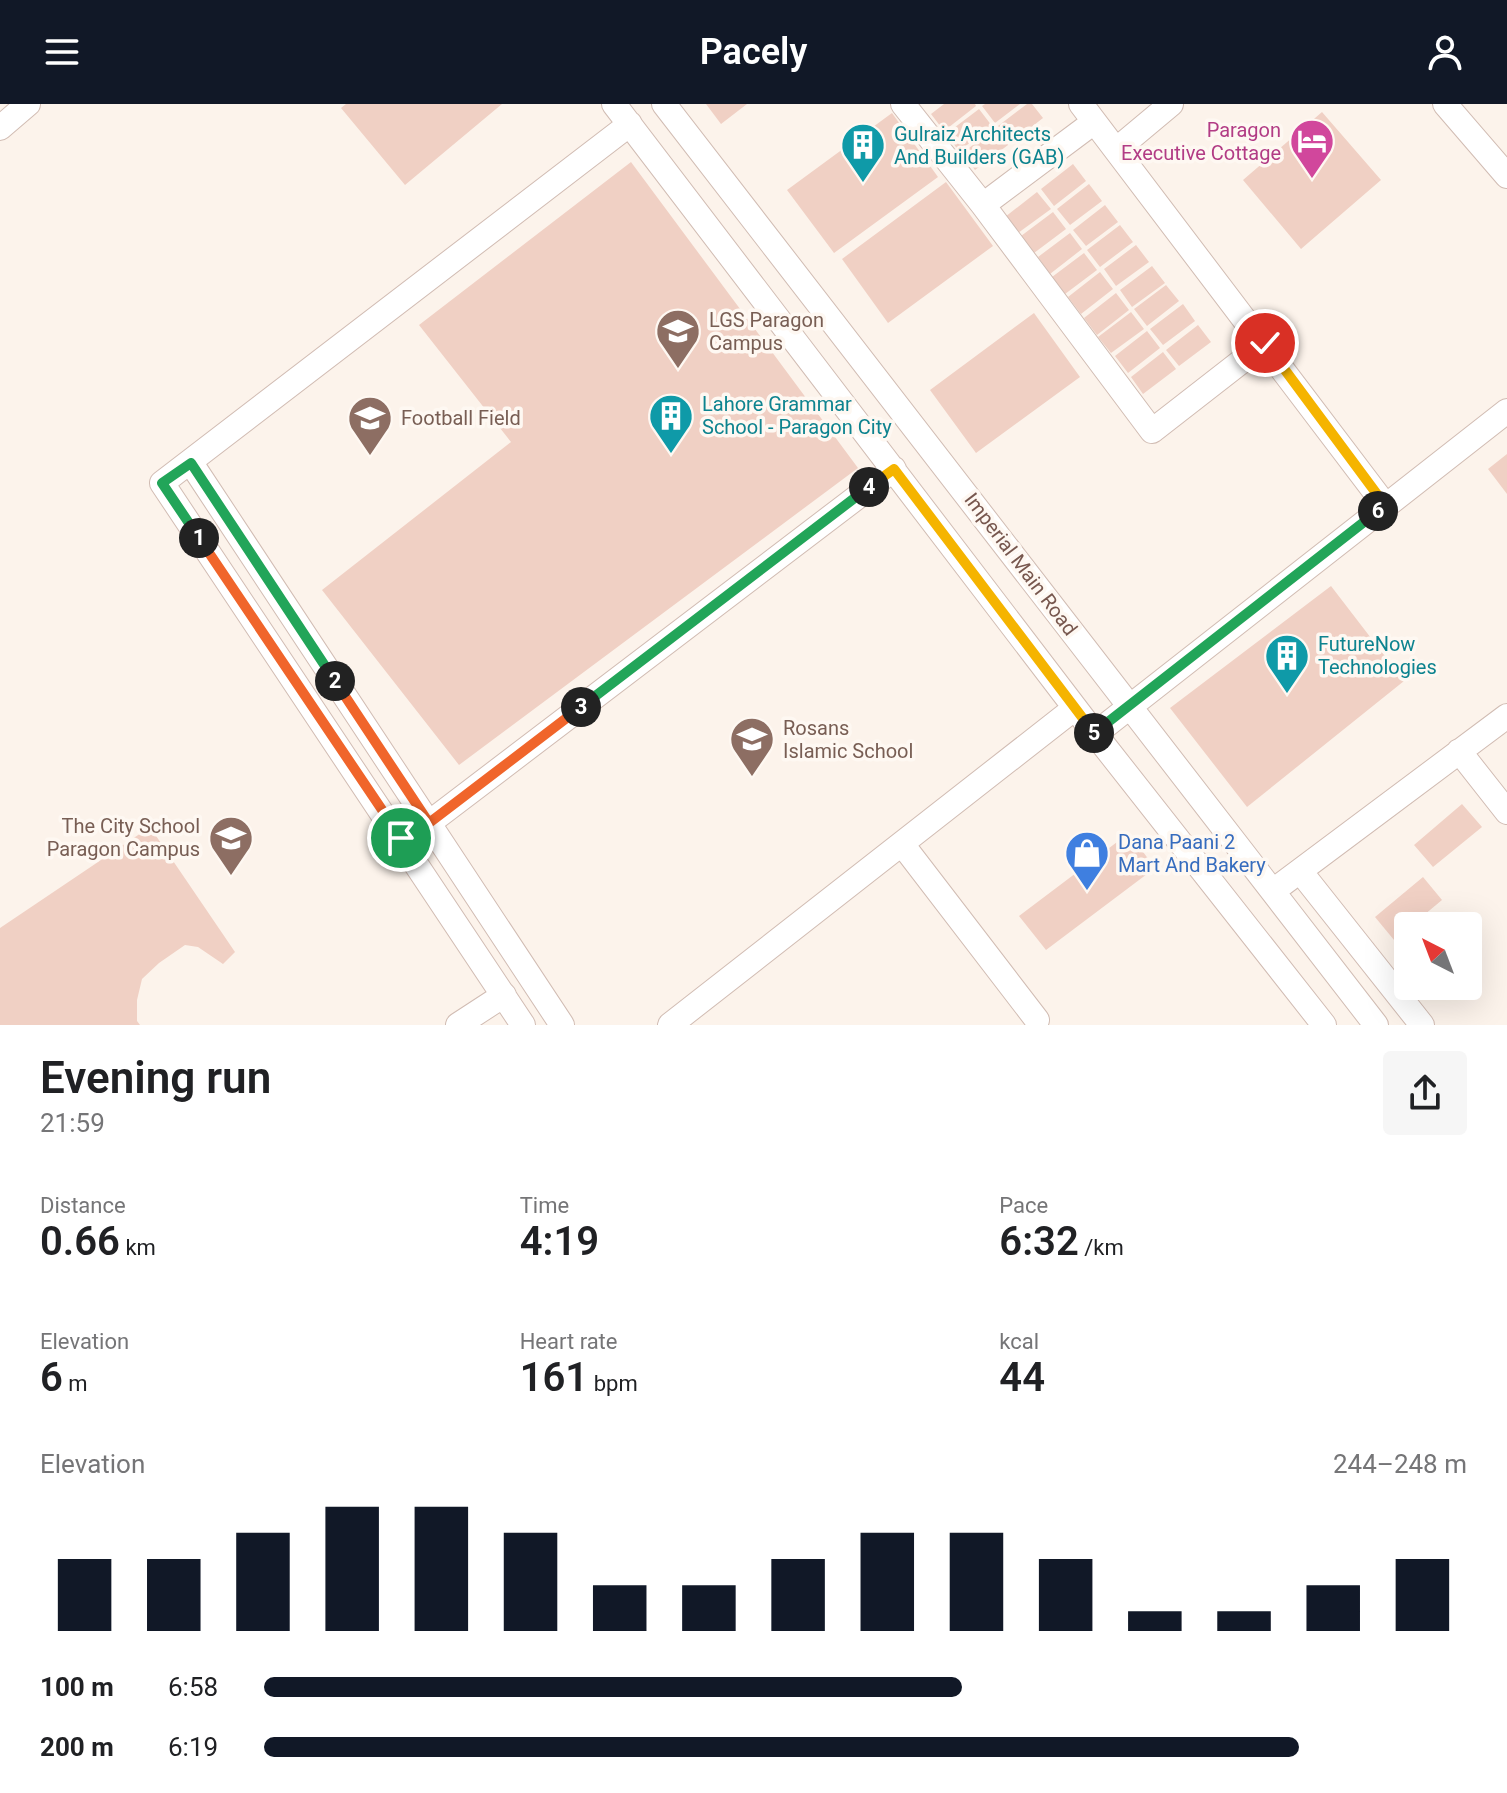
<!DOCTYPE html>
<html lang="en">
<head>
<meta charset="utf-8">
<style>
	:root { --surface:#fff; --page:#f6f6f6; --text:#202124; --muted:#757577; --accent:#111827 }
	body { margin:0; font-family:Roboto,sans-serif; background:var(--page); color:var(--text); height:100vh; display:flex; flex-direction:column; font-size:30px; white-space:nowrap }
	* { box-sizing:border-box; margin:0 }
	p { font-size:26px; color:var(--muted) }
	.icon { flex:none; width:44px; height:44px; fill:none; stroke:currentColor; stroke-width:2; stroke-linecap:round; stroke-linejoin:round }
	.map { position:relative; height:921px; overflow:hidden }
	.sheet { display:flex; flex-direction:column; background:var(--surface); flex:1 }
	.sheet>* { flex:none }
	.needle { width:52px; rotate:318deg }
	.buttons { position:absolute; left:1394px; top:808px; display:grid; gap:16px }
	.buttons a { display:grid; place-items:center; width:88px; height:88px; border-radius:8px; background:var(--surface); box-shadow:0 8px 32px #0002; font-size:40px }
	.pin { position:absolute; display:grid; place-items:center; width:68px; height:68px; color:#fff; margin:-34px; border:4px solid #fff; border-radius:50%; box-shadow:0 2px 8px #0007 }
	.km { position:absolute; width:40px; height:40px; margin:-20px; border-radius:50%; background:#222; color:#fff; font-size:22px; line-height:40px; text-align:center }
	.round { display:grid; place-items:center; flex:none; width:84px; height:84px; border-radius:8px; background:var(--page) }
	.summary { display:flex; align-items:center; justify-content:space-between; height:136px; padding:0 40px }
	h1 { font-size:44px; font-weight:600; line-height:60px }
	.metrics { display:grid; grid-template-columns:repeat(3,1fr); gap:12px; height:136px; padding:8px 40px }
	.metrics div { display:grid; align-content:center }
	.metrics b { font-size:40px; font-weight:600 }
	.metrics small { font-size:22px; font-weight:400 }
	.metrics p { font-size:22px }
	.chart { height:224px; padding:16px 40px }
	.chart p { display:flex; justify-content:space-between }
	.chart svg { width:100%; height:144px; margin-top:8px; stroke:var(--accent); stroke-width:6 }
	ul { padding:0 40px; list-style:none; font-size:26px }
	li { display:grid; grid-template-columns:128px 96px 1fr; align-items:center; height:60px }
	li i { height:20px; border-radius:10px; background:var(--accent) }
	header { display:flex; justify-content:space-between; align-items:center; height:104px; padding:0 40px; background:var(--accent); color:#fff; font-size:36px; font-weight:600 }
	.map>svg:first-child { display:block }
	.building { fill:#f0d0c4 }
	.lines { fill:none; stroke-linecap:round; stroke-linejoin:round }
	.minor-casing { stroke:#d1bcb3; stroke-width:26 }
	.minor { stroke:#fff; stroke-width:24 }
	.split-1-casing { stroke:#fff; stroke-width:16 }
	.split-2-casing { stroke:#fff; stroke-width:16 }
	.split-3-casing { stroke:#fff; stroke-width:16 }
	.split-4-casing { stroke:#fff; stroke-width:16 }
	.split-5-casing { stroke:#fff; stroke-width:16 }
	.split-6-casing { stroke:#fff; stroke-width:16 }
	.split-7-casing { stroke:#fff; stroke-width:16 }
	.split-1 { stroke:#f0652b; stroke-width:10 }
	.split-2 { stroke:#22a559; stroke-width:10 }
	.split-3 { stroke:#f0652b; stroke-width:10 }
	.split-4 { stroke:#22a559; stroke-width:10 }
	.split-5 { stroke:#f5b400; stroke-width:10 }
	.split-6 { stroke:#22a559; stroke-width:10 }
	.split-7 { stroke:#f5b400; stroke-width:10 }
	.labels { text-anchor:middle; stroke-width:7; stroke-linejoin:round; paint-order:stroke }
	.hotel-label { font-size:20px; fill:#b23c85; stroke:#fef8f2; text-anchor:end }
	.culture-label { font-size:20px; fill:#0d838f; stroke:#fef8f2; text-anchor:start }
	.education-label { font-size:20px; fill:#785e54; stroke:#fef8f2; text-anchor:start }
	.street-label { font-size:20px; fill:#77574e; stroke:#fef8f2 }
	.shop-label { font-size:20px; fill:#366cbe; stroke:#fef8f2; text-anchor:start }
</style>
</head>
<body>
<header><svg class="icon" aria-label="menu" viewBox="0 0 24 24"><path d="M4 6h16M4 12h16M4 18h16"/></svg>Pacely<svg class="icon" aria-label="person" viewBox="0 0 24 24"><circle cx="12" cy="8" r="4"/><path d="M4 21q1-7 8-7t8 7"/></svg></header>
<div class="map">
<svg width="1507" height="921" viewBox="0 0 1507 921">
	<rect width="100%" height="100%" fill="#fcf3eb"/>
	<!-- building -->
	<path class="building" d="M346,0H502L405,81L341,4Z
		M706,0H747L721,20Z
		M944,0H975L976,2L944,27L931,10Z
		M985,0H1020L995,19L982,2Z
		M1027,0H1032L1043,14L1011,39L998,22Z
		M979,5L992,22L959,47L946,30Z
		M1322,8L1381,76L1301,145L1243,76Z
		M892,9L938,73L834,149L787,86Z
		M995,25L1008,41L975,66L962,49Z
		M631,58L858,364L459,661L322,486L511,338L419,221Z
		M1073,60L1086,77L1054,102L1041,85Z
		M946,78L993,142L888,219L842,155Z
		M1089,80L1102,97L1070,121L1057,105Z
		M1037,88L1051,105L1018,129L1005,113Z
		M1105,101L1118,118L1086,142L1073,126Z
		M1053,108L1066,125L1034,149L1021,132Z
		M1120,121L1133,138L1100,163L1087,146Z
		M1070,129L1082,145L1050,170L1038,153Z
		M1136,141L1149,158L1116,182L1104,165Z
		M1084,149L1097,166L1065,190L1052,173Z
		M1152,162L1165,179L1132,203L1120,186Z
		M1100,168L1113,185L1081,210L1068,193Z
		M1166,181L1179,197L1147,222L1134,205Z
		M1116,189L1129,206L1097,231L1084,214Z
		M1183,200L1195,217L1163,241L1150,225Z
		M1131,208L1144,225L1111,249L1098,233Z
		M1034,209L1080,273L976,349L930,286Z
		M1198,221L1211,238L1179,262L1166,246Z
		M1147,227L1160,244L1128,269L1115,252Z
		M1163,248L1176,265L1143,290L1131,273Z
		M1507,350V390L1488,365Z
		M1331,482L1404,577L1247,703L1170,604Z
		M1462,700L1482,723L1433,763L1414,741Z
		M150,723L235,848L223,860L198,843L185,841L159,859L142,875L137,896V917L140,921H0V824Z
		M1129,729L1155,764L1046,846L1019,812Z
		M1423,773L1442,796L1394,836L1375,813Z"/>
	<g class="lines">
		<!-- minor casing -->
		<g class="minor-casing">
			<path id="minor" d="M614,0L1095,630L1324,921
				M664,0L1376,921
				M903,0L983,101L1094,18
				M1081,0L1385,401
				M1445,0L1507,72
				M0,24L28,0
				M1116,46L1171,0
				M983,101L1152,327L1265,239
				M191,359L562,921
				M1095,630L1507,307
				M1459,647L1507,708
				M429,719L894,365
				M902,740L1037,916
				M1300,767L1422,921
				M1273,787L1507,612
				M458,921L504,891
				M523,921L162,379L630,20
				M670,921L1075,604"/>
		</g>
		<!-- minor -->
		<use href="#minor" class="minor"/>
	</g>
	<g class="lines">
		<!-- split-1 casing -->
		<g class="split-1-casing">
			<path id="split-1" d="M199,434L401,734"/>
		</g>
		<!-- split-2 casing -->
		<g class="split-2-casing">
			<path id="split-2" d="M199,434L162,379L191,359L335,577"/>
		</g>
		<!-- split-3 casing -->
		<g class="split-3-casing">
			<path id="split-3" d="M335,577L429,719L581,603"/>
		</g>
		<!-- split-4 casing -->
		<g class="split-4-casing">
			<path id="split-4" d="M581,603L869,383"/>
		</g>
		<!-- split-5 casing -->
		<g class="split-5-casing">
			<path id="split-5" d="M869,383L894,365L1094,629"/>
		</g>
		<!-- split-6 casing -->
		<g class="split-6-casing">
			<path id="split-6" d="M1094,629L1378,407"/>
		</g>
		<!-- split-7 casing -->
		<g class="split-7-casing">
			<path id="split-7" d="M1265,239L1385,401L1378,407"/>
		</g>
		<!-- split-1 -->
		<use href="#split-1" class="split-1"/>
		<!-- split-2 -->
		<use href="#split-2" class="split-2"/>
		<!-- split-3 -->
		<use href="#split-3" class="split-3"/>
		<!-- split-4 -->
		<use href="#split-4" class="split-4"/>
		<!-- split-5 -->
		<use href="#split-5" class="split-5"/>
		<!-- split-6 -->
		<use href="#split-6" class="split-6"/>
		<!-- split-7 -->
		<use href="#split-7" class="split-7"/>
	</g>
	<!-- icons -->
	<defs>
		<g id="hotel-pin" transform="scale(2.3)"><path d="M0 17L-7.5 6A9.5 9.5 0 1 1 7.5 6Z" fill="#d1479c" stroke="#fef8f2"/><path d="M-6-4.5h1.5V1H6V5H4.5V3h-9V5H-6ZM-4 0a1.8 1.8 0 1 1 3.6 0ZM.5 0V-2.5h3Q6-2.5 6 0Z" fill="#fff"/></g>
		<g id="building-pin" transform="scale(2.3)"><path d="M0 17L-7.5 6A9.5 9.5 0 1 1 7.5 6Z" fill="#0f9aa8" stroke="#fef8f2"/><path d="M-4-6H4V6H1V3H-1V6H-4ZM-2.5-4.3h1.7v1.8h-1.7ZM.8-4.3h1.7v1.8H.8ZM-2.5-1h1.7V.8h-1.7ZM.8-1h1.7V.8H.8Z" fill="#fff"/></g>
		<g id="school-pin" transform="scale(2.3)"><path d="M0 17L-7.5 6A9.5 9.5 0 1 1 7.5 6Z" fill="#8d6e63" stroke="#fef8f2"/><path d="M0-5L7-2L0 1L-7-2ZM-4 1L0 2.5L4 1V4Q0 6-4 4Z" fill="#fff"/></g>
		<g id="shop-pin" transform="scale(2.3)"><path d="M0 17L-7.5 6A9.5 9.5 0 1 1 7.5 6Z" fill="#3f7fe0" stroke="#fef8f2"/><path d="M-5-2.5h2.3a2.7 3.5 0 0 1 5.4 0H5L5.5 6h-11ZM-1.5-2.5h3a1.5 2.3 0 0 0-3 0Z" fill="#fff"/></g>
	</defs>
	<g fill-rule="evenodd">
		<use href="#hotel-pin" x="1312" y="37"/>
		<use href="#building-pin" x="863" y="41"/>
		<use href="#school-pin" x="678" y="227"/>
		<use href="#building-pin" x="671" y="312"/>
		<use href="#school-pin" x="370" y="314"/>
		<use href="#building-pin" x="1287" y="552"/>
		<use href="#school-pin" x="752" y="635"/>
		<use href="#school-pin" x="231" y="734"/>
		<use href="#shop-pin" x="1087" y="749"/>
	</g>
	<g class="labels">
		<!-- hotel labels -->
		<g class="hotel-label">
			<text x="1281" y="33">Paragon<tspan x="1281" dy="23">Executive Cottage</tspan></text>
		</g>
		<!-- culture labels -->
		<g class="culture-label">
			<text x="894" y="37">Gulraiz Architects<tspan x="894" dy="23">And Builders (GAB)</tspan></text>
			<text x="702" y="307">Lahore Grammar<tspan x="702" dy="23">School - Paragon City</tspan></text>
			<text x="1318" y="547">FutureNow<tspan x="1318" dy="23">Technologies</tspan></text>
		</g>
		<!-- education labels -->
		<g class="education-label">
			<text x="709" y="223">LGS Paragon<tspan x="709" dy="23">Campus</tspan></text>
			<text x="401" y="321">Football Field</text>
			<text x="783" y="631">Rosans<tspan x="783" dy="23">Islamic School</tspan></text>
			<text x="200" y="729" text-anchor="end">The City School<tspan x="200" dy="23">Paragon Campus</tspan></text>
		</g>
		<!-- street labels -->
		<g class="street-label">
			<text transform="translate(1021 460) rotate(53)" y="7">Imperial Main Road</text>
		</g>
		<!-- shop labels -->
		<g class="shop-label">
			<text x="1118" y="745">Dana Paani 2<tspan x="1118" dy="23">Mart And Bakery</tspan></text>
		</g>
	</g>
</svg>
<div class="buttons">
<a><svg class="needle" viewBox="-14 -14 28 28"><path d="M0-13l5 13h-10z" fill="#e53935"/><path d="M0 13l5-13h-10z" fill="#757577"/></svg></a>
</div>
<div class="pin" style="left:401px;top:734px;background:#1e9e55"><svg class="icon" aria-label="arrive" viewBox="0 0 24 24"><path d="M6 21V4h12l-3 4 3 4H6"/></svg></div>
<div class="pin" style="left:1265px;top:239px;background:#d93025"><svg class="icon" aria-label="check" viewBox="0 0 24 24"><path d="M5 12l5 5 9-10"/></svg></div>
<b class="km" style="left:199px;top:434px">1</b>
<b class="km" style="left:335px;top:577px">2</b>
<b class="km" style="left:581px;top:603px">3</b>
<b class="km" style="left:869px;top:383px">4</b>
<b class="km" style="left:1094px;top:629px">5</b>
<b class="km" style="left:1378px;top:407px">6</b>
</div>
<section class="sheet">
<div class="summary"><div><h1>Evening run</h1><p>21:59</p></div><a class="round"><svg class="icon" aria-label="share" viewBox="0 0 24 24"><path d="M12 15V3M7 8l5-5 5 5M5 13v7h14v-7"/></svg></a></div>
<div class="metrics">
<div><p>Distance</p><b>0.66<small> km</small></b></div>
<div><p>Time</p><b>4:19</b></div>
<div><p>Pace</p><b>6:32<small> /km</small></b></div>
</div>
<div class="metrics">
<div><p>Elevation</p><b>6<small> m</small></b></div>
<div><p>Heart rate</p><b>161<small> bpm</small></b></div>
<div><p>kcal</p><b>44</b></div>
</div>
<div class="chart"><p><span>Elevation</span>244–248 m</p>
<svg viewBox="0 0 160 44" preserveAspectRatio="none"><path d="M5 44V22M15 44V22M25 44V14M35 44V6M45 44V6M55 44V14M65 44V30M75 44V30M85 44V22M95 44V14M105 44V14M115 44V22M125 44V38M135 44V38M145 44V30M155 44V22"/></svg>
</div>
<ul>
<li><b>100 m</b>6:58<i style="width:58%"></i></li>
<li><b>200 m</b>6:19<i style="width:86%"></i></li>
</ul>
</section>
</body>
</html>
